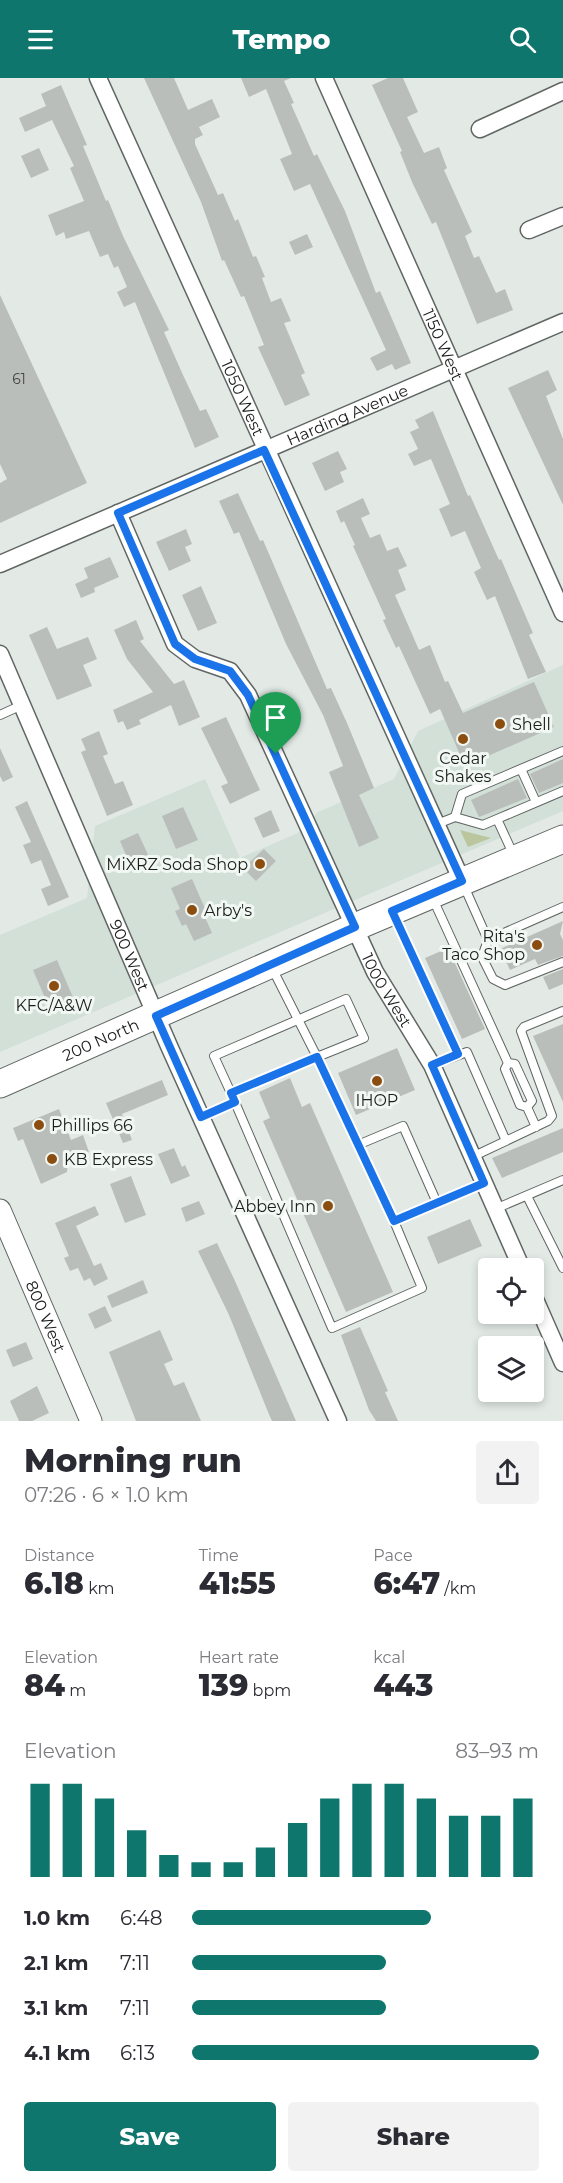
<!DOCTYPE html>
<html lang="en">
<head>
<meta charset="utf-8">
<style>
	:root { --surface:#fff; --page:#f2f2f3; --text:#2b2b33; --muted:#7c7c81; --accent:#0f766e }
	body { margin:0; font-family:Montserrat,sans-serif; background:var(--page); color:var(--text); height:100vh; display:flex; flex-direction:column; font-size:22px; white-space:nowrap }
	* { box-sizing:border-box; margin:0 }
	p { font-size:20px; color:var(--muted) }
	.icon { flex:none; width:33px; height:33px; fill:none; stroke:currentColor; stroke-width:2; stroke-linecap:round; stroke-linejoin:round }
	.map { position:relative; height:1343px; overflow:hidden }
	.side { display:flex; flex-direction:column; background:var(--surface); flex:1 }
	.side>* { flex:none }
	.buttons { position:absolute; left:478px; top:1180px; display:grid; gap:12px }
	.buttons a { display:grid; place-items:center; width:66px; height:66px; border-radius:6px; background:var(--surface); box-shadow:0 3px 9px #0003; font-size:30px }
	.pin { position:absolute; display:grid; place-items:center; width:51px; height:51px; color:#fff; margin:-62px -26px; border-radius:50% 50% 50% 0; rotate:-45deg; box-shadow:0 0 6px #0007 }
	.pin .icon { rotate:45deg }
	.round { display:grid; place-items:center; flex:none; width:63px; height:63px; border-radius:6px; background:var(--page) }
	.summary { display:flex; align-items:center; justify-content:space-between; height:102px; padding:0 24px }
	h1 { font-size:33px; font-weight:800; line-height:45px }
	.figures { display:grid; grid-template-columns:repeat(3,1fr); gap:9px; height:102px; padding:6px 24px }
	.figures div { display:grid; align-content:center }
	.figures b { font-size:30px; font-weight:800 }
	.figures small { font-size:16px; font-weight:400 }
	.figures p { font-size:16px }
	.chart { height:168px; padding:12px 24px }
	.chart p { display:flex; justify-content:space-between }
	.chart svg { width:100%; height:108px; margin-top:6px; stroke:var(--accent); stroke-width:6 }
	.button { display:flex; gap:12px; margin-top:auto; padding:12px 24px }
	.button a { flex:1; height:69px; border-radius:6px; background:var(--accent); color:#fff; font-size:24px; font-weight:800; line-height:69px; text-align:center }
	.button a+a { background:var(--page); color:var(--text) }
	ul { padding:0 24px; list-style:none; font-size:20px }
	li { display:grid; grid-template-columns:96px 72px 1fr; align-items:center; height:45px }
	li i { height:15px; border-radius:8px; background:var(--accent) }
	header { display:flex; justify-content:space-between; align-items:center; height:78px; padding:0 24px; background:var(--accent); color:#fff; font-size:27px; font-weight:800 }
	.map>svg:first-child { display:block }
	.built { fill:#d2e0d8 }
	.green { fill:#bbc69f }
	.building { fill:#babeba }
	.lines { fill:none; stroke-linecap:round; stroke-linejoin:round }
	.service-casing { stroke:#606663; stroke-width:10 }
	.minor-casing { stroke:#606663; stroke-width:19 }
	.tertiary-casing { stroke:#606663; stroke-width:23 }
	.primary-casing { stroke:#606663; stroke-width:29 }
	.service { stroke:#fff; stroke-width:8 }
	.minor { stroke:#fff; stroke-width:16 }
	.tertiary { stroke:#fff; stroke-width:21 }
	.primary { stroke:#fff; stroke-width:27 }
	.route-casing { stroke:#fff; stroke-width:12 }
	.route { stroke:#1a73e8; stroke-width:8 }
	.poi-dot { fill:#8b4d10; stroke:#f1f7f3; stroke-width:2 }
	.labels { text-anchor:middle; stroke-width:6; stroke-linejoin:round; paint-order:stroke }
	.number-label { font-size:14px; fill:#434544 }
	.street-label { font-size:16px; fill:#1b1d1c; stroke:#f1f7f3 }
	.poi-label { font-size:16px; fill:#1b1d1c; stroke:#f1f7f3; text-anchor:start }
</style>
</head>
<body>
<header><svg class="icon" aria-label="menu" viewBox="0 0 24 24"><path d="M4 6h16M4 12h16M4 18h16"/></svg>Tempo<svg class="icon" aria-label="search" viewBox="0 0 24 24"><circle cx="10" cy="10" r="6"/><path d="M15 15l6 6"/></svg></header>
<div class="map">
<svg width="563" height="1343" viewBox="0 0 563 1343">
	<rect width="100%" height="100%" fill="#e3eae6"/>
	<!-- built -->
	<path class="built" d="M563,587V733L0,974V857L87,820L95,748L205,701L240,780L298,755L318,734L394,701L418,653Z"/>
	<!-- green -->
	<path class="green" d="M460,752L491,760L468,769Z"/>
	<!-- building -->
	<path class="building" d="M144,0H174L188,32L212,21L220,39L199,49L203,57L195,61V66L218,117L223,115L235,143L238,141L253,179L256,178L265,199L262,200L271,224L281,220L291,243L284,245L305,295L301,297L310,317L285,328L258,269L264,267L244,218L241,219L224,182L222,183L201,124Z
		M241,0H291L284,3L294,25L291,26L314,78L317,76L345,133L376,215L380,213L411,285L395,292L392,286L377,293L370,280L386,272L310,106L294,113L280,81L292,76L266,11L249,19Z
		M388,0H403L418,34L407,39L424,75L439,69L447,90L444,92L472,154L465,158L474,180L479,178L496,215L505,211L513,232L477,246L436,144L432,146L412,104L400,74L402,73L372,7Z
		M61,7L87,67L83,68L106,123L108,122L123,158L169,252L164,254L183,297L200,333L206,331L219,359L195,370L135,224L124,229L117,214L127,209L118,188L114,190L108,176L100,179L89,153L66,161L64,154L56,158L48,137L84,123L70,90L74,88L52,42L25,54L19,40L46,28L41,16Z
		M39,70L49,92L31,100L21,78Z
		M307,156L313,169L295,177L289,164Z
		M0,217L87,405L0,445V405L7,401L0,386Z
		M548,292L557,312L546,318L563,361V427L508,310Z
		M433,333L468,418L470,417L499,482L501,481L533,555L529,557L546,594L528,601L495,518L487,522L474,494L481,490L465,453L451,459L439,431L450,426L431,381L414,388L408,376L418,371L410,354L419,350L415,342Z
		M338,373L347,391L340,394L344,404L325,413L312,385Z
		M238,415L260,463L263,462L327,611L331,610L347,645L374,710L359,717L379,760L359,769L329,694L343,688L323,637L286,566L239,454L234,456L219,423Z
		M363,420L370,436L361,440L370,460L380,456L387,473L398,469L407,488L398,492L406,512L395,517L419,572L430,567L445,604L448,603L463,635L534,604L554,649L465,688L440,631L430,636L399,568L396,570L383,542L386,541L353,468L355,467L344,443L341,445L336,433Z
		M186,451L192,466L185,469L191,483L169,493L156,464Z
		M110,479L119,499L94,510L95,514L81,520L75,506L88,500L84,490Z
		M201,508L217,545L198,553L182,517Z
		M136,542L144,561L140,563L174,606L184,602L200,639L179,648L171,627L139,642L141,646L127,652L123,643L118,645L113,632L153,614L127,581L114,552Z
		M47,549L57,571L88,559L97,581L83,587L92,608L57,622L29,557Z
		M226,639L260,712L230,726L221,708L228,705L201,650Z
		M99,653L108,676L103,678L115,706L123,703L133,727L107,738L81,674L86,672L81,661Z
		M0,670L13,699L3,704L0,698Z
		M563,681V705L539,715L530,696Z
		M518,701L527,720L479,739L471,722Z
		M27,723L69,819L48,828L41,811L51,807L41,782L31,786L23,767L31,764L15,729Z
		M183,729L198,762L176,771L162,738Z
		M271,732L280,753L263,760L254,740Z
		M138,755L151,783L132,791L120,763Z
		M264,771L276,783L256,803L243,790Z
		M192,801L207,835L204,837L212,855L194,863L186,846L182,848L175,833L180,831L171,810Z
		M563,843L560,856L563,862V878L538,887L535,881L510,892L500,871Z
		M448,870L485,951L462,961L425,880Z
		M57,882L75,924L51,934L33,892Z
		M563,891V906L549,912L543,899Z
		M563,946V1024L533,958Z
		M397,970L415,1012L356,1037L338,995Z
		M290,1000L302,1029L310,1025L393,1214L346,1234L263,1043L270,1040L259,1014Z
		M162,1002L168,1017L122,1036L132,1062L123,1065L106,1025Z
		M59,1031L71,1062L83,1057L89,1074L68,1083L67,1094L41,1106L23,1061L18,1063L13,1050Z
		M563,1050V1074L502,1100L492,1080Z
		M174,1070L182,1089L185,1087L190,1098L171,1106L158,1076Z
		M131,1098L146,1137L125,1145L110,1106Z
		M199,1123L205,1136L186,1144L181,1130Z
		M95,1128L99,1137L76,1148L94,1188L101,1185L108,1201L94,1208L90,1200L84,1203L78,1190L70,1193L64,1180L69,1178L55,1145Z
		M470,1141L482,1168L438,1186L427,1159Z
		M217,1165L235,1203L296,1343H272L268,1334L229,1237L198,1173Z
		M143,1202L148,1215L112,1230L107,1218Z
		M105,1228L112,1243L95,1251L88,1236Z
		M360,1249L388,1313L385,1314L398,1343H376L369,1332L341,1257Z
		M160,1252L173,1282L164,1286L174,1308L184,1304L201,1343H136L109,1274Z
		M26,1264L33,1281L13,1289L6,1272Z
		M37,1308L49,1335L32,1343H19L10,1323Z"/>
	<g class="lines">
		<!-- service casing -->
		<g class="service-casing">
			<path id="service" d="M0,637L22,627
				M521,691L536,724
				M455,739L462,716L563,673
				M497,741L563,713
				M437,746L455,739L483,747L497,741L514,778
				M464,808L488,862
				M433,821L508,985L505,991L520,1027L527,1029L536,1049
				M563,829L488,862L482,879L493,901L505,907L563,884
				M393,836L458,976
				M272,890L317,979L231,1015L332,1250L422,1210L394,1143L484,1105
				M508,985L515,986L532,1023L527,1029
				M432,987L467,974L506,1063
				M231,1015L214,978L346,921L364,960L317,979L394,1143
				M201,1039L235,1025
				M360,1066L403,1048L437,1125
				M472,1079L548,1043L552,1038L521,953L524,949L563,933
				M527,1118L563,1190
				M495,1131L563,1102"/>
		</g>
		<!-- minor casing -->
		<g class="minor-casing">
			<g id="minor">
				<path id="s1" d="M98,0L462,803"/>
				<path id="s2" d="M324,0L563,535"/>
				<path d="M480,51L563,13"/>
				<path d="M529,152L563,138"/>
				<path id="s3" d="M118,435L175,566L195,581L230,593L248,617L375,894L432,987L522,1191"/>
				<path id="s4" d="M0,486L563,244"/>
				<path id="s5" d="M0,576L169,968L338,1343"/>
				<path d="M534,1219L563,1285"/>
			</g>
		</g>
		<!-- tertiary casing -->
		<g class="tertiary-casing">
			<g id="tertiary">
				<path id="s6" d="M0,1132L91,1343"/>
			</g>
		</g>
		<!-- primary casing -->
		<g class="primary-casing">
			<g id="primary">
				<path id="s7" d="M0,1006L355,849L563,761"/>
			</g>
		</g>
		<!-- service -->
		<use href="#service" class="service"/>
		<!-- minor -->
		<use href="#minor" class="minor"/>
		<!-- tertiary -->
		<use href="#tertiary" class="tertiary"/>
		<!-- primary -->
		<use href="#primary" class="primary"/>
	</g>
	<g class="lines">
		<!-- route casing -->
		<g class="route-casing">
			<path id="route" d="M264,372L462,803L392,833L458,976L432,987L484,1105L394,1143L317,979L231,1015L235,1024L201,1039L156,938L355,849L248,617L230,593L195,581L175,566L118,435Z"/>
		</g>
		<!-- route -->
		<use href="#route" class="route"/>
	</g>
	<!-- markers -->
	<g class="poi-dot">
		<circle cx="500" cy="646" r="6"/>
		<circle cx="463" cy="661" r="6"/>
		<circle cx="260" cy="786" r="6"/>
		<circle cx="192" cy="832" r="6"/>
		<circle cx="537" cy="867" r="6"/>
		<circle cx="54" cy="908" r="6"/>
		<circle cx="377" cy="1003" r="6"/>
		<circle cx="39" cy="1047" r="6"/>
		<circle cx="52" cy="1081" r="6"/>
		<circle cx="328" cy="1128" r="6"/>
	</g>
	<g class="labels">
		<!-- number labels -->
		<g class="number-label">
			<text x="19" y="306">61</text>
		</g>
		<!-- street labels -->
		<g class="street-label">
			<text dy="6" stroke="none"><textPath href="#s2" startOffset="292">1150 West</textPath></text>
			<text dy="6" stroke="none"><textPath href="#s1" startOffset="351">1050 West</textPath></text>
			<text dy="6" stroke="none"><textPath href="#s4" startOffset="378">Harding Avenue</textPath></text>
			<text dy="6" stroke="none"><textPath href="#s5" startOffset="328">900 West</textPath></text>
			<text dy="6" stroke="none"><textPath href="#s3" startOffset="561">1000 West</textPath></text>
			<text dy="6" stroke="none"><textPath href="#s7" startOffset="110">200 North</textPath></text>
			<text dy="6" stroke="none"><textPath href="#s6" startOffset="116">800 West</textPath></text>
		</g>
		<!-- poi labels -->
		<g class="poi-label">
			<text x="512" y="652">Shell</text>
			<text x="463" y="686" text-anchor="middle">Cedar<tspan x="463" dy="18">Shakes</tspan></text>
			<text x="248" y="792" text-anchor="end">MiXRZ Soda Shop</text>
			<text x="204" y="838">Arby's</text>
			<text x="525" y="864" text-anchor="end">Rita's<tspan x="525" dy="18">Taco Shop</tspan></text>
			<text x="54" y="933" text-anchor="middle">KFC/A&amp;W</text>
			<text x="377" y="1028" text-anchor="middle">IHOP</text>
			<text x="51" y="1053">Phillips 66</text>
			<text x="64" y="1087">KB Express</text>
			<text x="316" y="1134" text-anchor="end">Abbey Inn</text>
		</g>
	</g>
</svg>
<div class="buttons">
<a><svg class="icon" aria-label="locate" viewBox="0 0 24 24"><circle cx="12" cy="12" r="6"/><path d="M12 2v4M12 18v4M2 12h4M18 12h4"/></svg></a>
<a><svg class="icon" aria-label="layers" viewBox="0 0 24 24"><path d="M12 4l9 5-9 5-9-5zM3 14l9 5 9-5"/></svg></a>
</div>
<div class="pin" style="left:276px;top:676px;background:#1e9e55"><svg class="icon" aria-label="arrive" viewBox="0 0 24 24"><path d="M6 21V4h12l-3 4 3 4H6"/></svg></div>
</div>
<section class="side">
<div class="summary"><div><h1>Morning run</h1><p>07:26 · 6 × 1.0 km</p></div><a class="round"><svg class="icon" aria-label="share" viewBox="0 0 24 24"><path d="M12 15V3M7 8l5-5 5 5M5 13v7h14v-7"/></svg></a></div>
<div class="figures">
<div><p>Distance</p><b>6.18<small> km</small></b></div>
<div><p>Time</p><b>41:55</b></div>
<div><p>Pace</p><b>6:47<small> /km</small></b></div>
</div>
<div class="figures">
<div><p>Elevation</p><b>84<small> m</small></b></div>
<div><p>Heart rate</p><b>139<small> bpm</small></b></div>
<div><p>kcal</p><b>443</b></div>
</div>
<div class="chart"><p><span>Elevation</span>83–93 m</p>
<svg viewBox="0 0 160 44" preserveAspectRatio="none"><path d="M5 44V6M15 44V6M25 44V12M35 44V25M45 44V35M55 44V38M65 44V38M75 44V32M85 44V22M95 44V12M105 44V6M115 44V6M125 44V12M135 44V19M145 44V19M155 44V12"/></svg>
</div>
<ul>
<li><b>1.0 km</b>6:48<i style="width:69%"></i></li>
<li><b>2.1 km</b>7:11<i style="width:56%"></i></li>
<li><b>3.1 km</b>7:11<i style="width:56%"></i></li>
<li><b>4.1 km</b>6:13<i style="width:100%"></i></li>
</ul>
<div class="button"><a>Save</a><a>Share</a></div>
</section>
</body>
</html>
